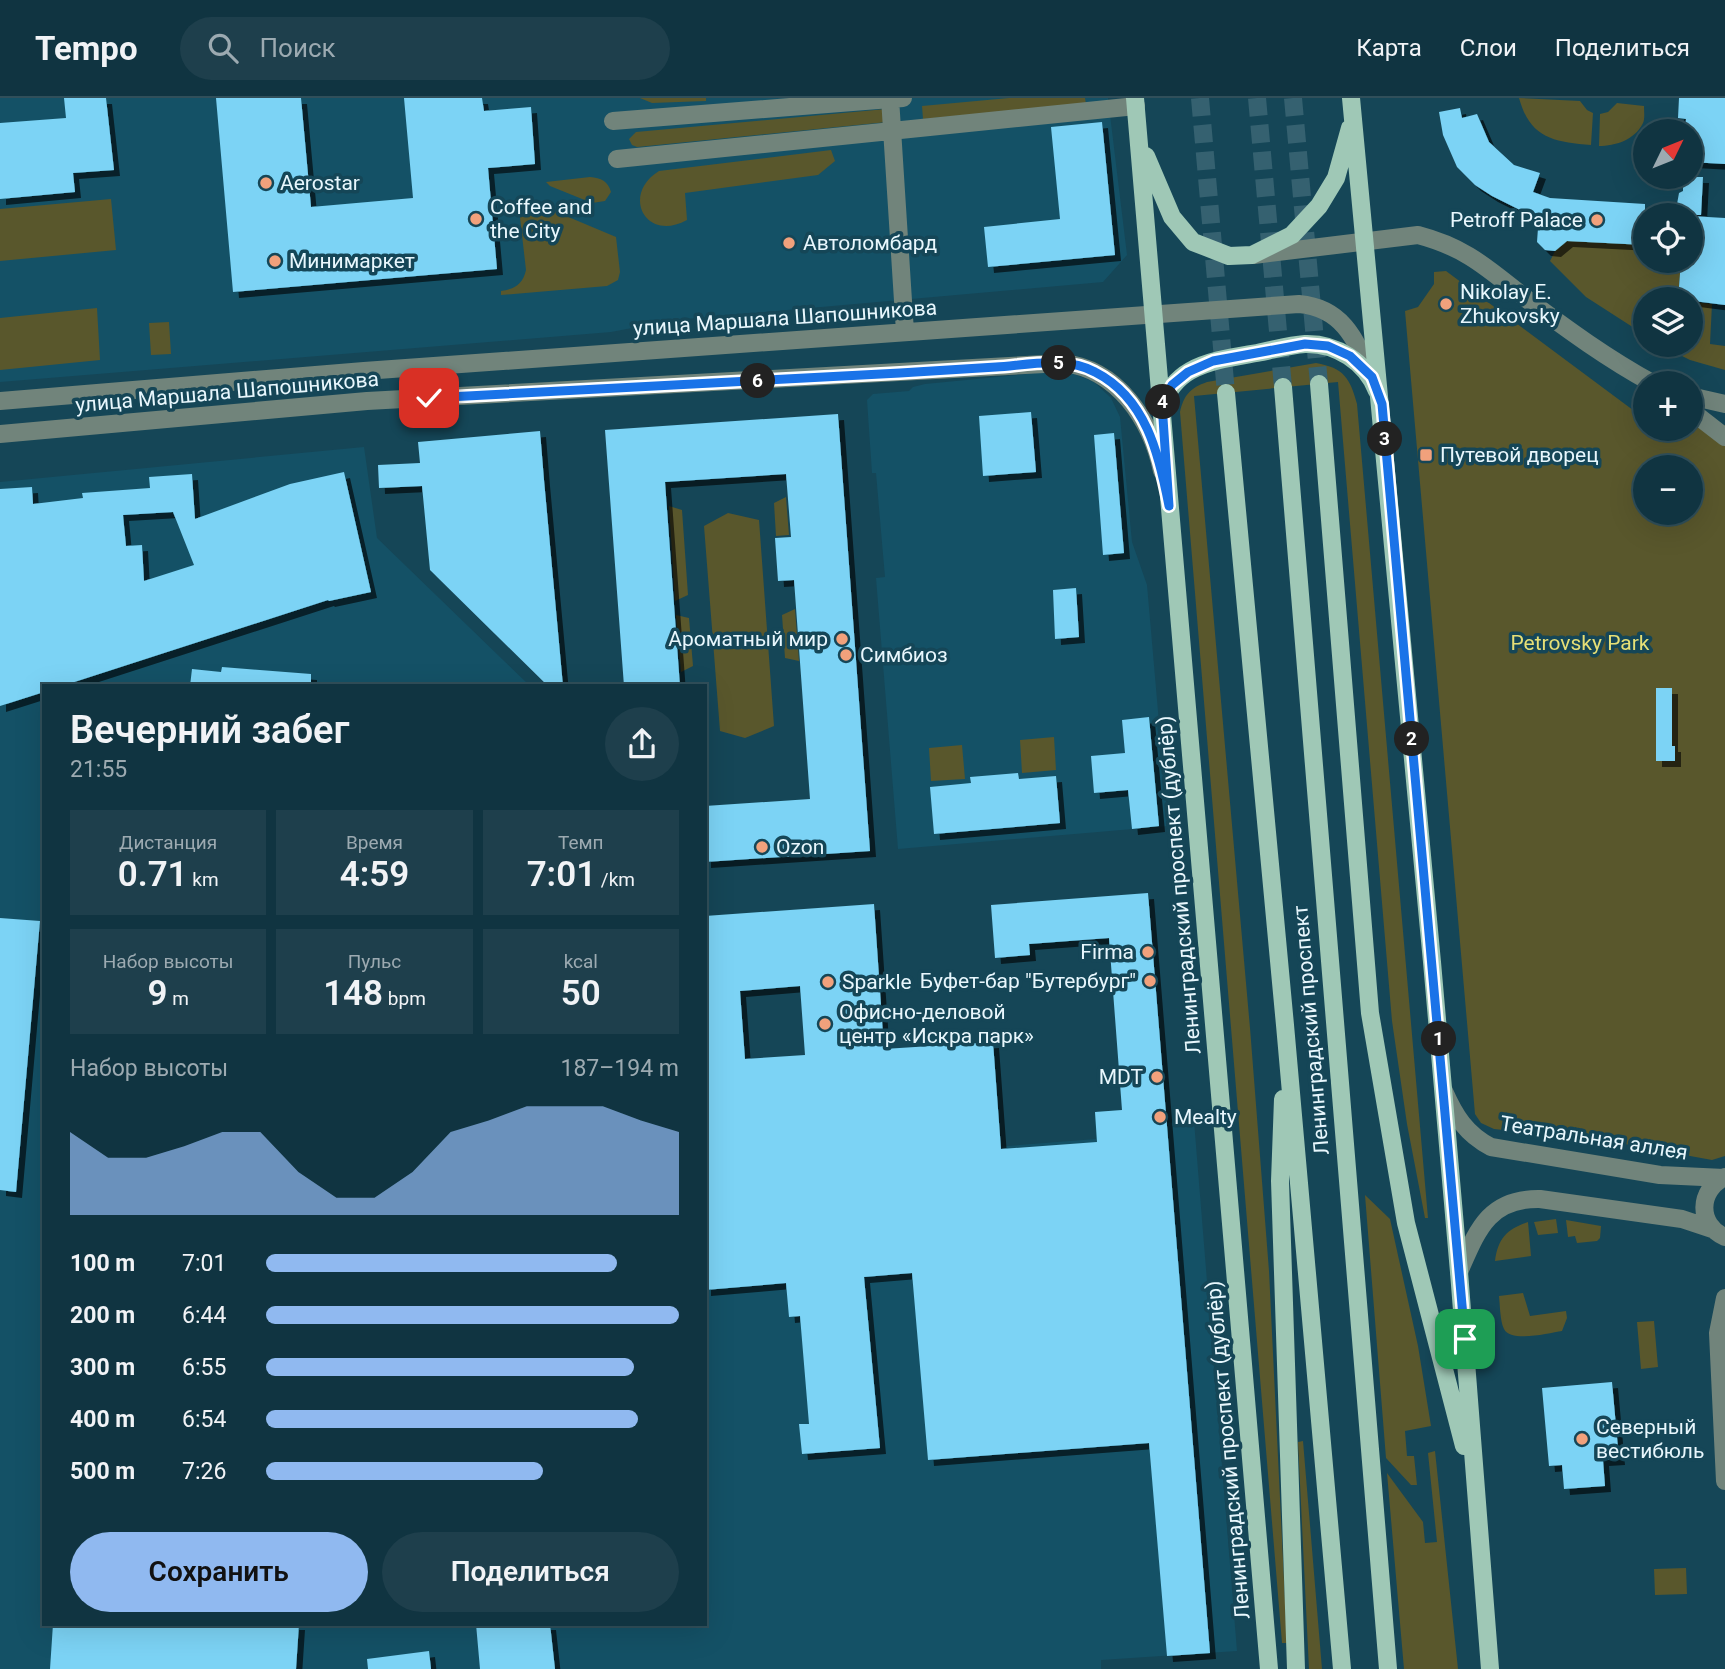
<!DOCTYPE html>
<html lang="ru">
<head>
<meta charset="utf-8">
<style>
	:root { --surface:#103441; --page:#1e3f4c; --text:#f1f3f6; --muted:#9caab1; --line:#304f5a; --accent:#90b9f0 }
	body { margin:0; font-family:Roboto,sans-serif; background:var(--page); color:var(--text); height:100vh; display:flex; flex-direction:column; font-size:26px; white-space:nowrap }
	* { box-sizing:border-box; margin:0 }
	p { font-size:23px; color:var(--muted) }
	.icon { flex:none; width:38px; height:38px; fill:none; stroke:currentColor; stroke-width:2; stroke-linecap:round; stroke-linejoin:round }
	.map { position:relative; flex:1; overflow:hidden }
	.side { position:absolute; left:42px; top:586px; width:665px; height:942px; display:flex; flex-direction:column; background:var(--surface); border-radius:0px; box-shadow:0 7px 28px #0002,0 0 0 2px var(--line) }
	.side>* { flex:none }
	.needle { width:46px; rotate:47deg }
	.fabs { position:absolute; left:1633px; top:21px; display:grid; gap:14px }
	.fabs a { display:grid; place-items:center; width:70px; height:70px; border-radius:50%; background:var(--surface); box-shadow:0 7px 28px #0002,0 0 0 2px var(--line); font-size:35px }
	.pin { position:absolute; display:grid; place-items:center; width:60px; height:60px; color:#fff; margin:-30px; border-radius:14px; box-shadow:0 4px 10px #0006 }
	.km { position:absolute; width:35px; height:35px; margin:-18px; border-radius:50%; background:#222; color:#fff; font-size:19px; line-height:35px; text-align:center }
	.round { display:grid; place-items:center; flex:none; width:74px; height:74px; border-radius:37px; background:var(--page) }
	.overview { display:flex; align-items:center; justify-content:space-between; height:119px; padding:0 28px }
	h1 { font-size:38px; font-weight:600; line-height:52px }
	.metrics { display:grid; grid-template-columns:repeat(3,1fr); gap:10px; height:119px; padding:7px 28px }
	.metrics div { display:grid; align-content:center; border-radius:0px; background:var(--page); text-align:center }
	.metrics b { font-size:35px; font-weight:600 }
	.metrics small { font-size:19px; font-weight:400 }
	.metrics p { font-size:19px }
	.chart { height:196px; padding:14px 28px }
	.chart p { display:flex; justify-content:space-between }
	.chart svg { width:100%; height:126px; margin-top:7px; fill:var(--accent); opacity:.7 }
	.action { display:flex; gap:14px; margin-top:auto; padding:14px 28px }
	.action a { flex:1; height:80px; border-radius:42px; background:var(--accent); color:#111; font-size:28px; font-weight:600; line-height:80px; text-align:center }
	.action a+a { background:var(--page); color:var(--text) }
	ul { padding:0 28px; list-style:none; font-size:23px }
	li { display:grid; grid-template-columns:112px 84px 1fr; align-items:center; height:52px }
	li i { height:18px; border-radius:9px; background:var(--accent) }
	header { display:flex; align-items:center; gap:42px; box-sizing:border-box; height:98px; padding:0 35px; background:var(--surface); border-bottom:2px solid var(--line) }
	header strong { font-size:33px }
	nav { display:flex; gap:38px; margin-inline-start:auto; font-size:24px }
	.search { width:490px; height:63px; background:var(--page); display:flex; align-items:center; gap:18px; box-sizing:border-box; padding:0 24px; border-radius:38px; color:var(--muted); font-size:26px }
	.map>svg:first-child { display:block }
	.built { fill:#145166 }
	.green { fill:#59572c; fill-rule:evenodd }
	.building { fill:#7bd3f5; fill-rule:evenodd; filter:url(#shadow) }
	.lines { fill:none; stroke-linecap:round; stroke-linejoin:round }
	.major-tunnel { stroke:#356170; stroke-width:18; stroke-dasharray:18 9; stroke-linecap:butt }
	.minor { stroke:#71847b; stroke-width:18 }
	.major { stroke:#9fc8b6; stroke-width:18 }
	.route-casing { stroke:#fff; stroke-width:14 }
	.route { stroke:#1a73e8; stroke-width:9 }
	.poi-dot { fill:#f1a17c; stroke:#154657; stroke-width:2.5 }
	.labels { text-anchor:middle; stroke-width:7; stroke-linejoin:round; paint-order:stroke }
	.poi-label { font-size:21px; fill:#e8f7fd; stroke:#154657; text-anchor:start }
	.street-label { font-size:21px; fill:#e8f7fd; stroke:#154657 }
	.park-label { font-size:21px; fill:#e6df76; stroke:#154657 }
</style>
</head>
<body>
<header>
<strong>Tempo</strong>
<div class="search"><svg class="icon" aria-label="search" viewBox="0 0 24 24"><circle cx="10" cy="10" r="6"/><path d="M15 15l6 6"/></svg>Поиск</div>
<nav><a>Карта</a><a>Слои</a><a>Поделиться</a></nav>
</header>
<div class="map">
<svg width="1725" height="1571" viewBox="0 0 1725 1571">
	<defs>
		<filter id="shadow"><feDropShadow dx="6" dy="6" stdDeviation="0" flood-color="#0009"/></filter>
	</defs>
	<rect width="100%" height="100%" fill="#154657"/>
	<!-- built -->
	<path class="built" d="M0,0H1108L1127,157L1103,184L674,222L611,234L0,284Z
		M1048,274L1074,276L1094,284L1111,300L1120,319L1132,444L1147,487L1168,728L898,751L876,480L885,479L876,375H872L867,302L873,296L909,293L913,289L925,286Z
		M364,349L377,440L530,588H44V1526H705V1072L1096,1041L1095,1014L1122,1012L1124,1028L1194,1023L1237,1553L1101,1562V1571H0V384Z"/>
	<!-- green -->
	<path class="green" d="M640,0H706V3L652,5Z
		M1009,0H1085L1086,6L923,21L922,8Z
		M1519,0L1580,3L1587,12L1593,15L1591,47C1553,44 1530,40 1519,0Z
		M1617,5L1644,8C1644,13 1645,21 1643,25C1635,42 1615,48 1599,48L1600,16L1608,14Z
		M886,11L887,24L637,49L632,47L629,41L636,34Z
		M831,52L835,63L818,77L685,95L687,122C645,145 621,96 659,73Z
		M590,79C601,80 608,83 611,94L605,103L592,105L550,88L546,84Z
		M111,101L116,152L0,163V111Z
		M523,102H528L616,139L620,174L618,182L607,188L501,197V193C515,191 523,186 526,172L519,111Z
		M1565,142L1645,147V163H1677L1681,165L1678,201H1645V237L1586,199L1550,163L1555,153Z
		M1446,173L1645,321V331H1690L1691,328L1725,327V1058L1712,1062L1619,1045L1494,1031L1481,1025L1475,1016L1405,213L1418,209L1434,186V174ZM1645,369H1690V415H1645Z
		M1691,204L1712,206L1710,246L1725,248V272L1690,262L1660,247H1690Z
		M97,210L100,262L0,272V220Z
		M169,224L171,256L151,257L149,225Z
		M1316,265C1344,270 1350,280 1357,306L1428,1120H1425L1407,1026L1392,923L1338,284L1194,298L1250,930L1269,1173L1287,1545H1282L1180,314C1184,297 1190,290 1207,284Z
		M786,399L789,437L776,438L774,405Z
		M669,408L682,412L688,497L675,503Z
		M728,415L759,422L774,628L745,640L720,633L704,428Z
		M795,511L799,563L785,560L782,517Z
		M676,517L689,520L693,568L681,574Z
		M1054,639L1056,672L1022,675L1020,642Z
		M962,647L965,681L931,683L929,650Z
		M1365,1097L1390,1121L1418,1248L1431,1328L1405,1333L1407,1358H1414L1417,1387H1411L1386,1360Z
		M1556,1121L1558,1135L1538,1137L1534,1124Z
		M1566,1122L1601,1128L1600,1140L1597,1143L1577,1145L1575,1138L1568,1139Z
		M1528,1124L1531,1158L1495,1163C1498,1140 1507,1131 1528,1124Z
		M1523,1195L1530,1218L1566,1213L1567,1220L1562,1233C1549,1235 1511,1245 1504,1231C1500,1223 1500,1207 1499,1198Z
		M1654,1223L1658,1269L1641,1271L1637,1224Z
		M1303,1343L1322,1571H1309L1298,1344Z
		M1435,1353L1458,1571H1404L1387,1375L1423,1424L1425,1445L1437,1444L1428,1355Z
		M1686,1470L1687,1496L1655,1497L1654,1471Z"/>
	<!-- building -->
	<path class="building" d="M64,0H106L114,72L73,75L75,94L0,101V25L66,20Z
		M216,0H301L311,109L413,100L404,0H482L484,13L531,9L535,66L488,70L497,171L233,194Z
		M1679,0H1725V66L1690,64V33H1685L1686,21L1678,20Z
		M1460,10L1462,20L1477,16L1489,44L1514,67L1540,75L1533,94L1550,100L1645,106V147L1567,143L1555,153L1545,152L1537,144L1539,116L1524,114L1492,98L1475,87L1457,69L1443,37L1439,14Z
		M1102,24L1115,157L988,169L984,129L1060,121L1051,29Z
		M1683,79H1703L1701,117H1675L1679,95L1683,93Z
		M1690,118L1725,120V207L1678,201L1681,163H1690Z
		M1031,314L1036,374L983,378L979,318Z
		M838,316L870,753L705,764V708L810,701L794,482L778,483L775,440L791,439L786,376L665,384L680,588H624L605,332Z
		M540,333L544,382L563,588H548L430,472L422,388L379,390L378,367L420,365L418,344Z
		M1114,335L1124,455L1103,457L1094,337Z
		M344,374L371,494L329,503L328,502L62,588H44V594L0,608V391L32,389L33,406L83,400L82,395L150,390L149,379L192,376L195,421L290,386ZM173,414L194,467L144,483L142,447L126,448L123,417Z
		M1076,490L1079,539L1055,541L1053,492Z
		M222,569L311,576V588H190L192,571L221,574Z
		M1656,590H1672V648H1675V663H1656Z
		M1149,619L1159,728L1132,731L1128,692L1094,695L1091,658L1125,655L1122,622Z
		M1018,675L1019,681L1056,678L1060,725L934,736L930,689L971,685L970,679Z
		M1148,795L1210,1555L1167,1558L1149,1345L928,1362L912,1175L864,1179L880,1350L802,1356L799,1326H809L800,1218L789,1219L786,1185L705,1192V818L874,806L884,951L993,944L1001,1051L1097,1044L1095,1014L1122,1012L1109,840L1029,846L1030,857L995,860L991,807ZM800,888L805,957L745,961L740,893Z
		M0,820L40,823L16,1094L0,1092Z
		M1612,1284L1619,1361L1603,1362L1605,1388L1564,1391L1562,1367L1549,1368L1542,1290Z
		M53,1526H299L296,1571H50Z
		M476,1526H550L555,1571H480Z
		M429,1553L431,1571H368L367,1561Z"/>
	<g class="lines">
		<!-- major-tunnel -->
		<path class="major-tunnel" d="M1200,0L1226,295
			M1257,0L1283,289
			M1293,0L1319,286"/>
		<!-- minor -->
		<path class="minor" d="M890,0L905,234
			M613,23L903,0
			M617,61L1136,8
			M1254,157L1418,137C1468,150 1489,172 1528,202C1568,232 1608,261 1652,285
			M1690,298L1725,306
			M0,303L364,273L1299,206C1344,210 1356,243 1372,279
			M1690,312L1725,339
			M0,336L367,303L1063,265C1118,271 1151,322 1162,373
			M1444,993C1455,1018 1466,1036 1491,1049L1660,1077L1724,1080
			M1725,1079C1698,1092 1697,1127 1725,1139
			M1459,1174C1477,1133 1488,1100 1540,1101L1682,1121L1712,1131
			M1725,1200L1718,1235L1725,1383"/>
		<!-- major -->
		<path class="major" d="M1135,0L1269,1571
			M1351,0L1432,864L1459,1174L1490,1571
			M1146,58L1172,119L1193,144L1229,158L1252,157L1292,137L1319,108L1336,80L1350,30
			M1319,286L1370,915L1406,1125L1464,1348
			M1283,289L1388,1571
			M1226,295L1285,927L1342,1571
			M1162,305C1169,292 1176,281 1190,273C1210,262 1234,259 1257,255C1273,252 1289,247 1305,246C1336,245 1366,264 1377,293
			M1283,1001L1280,1083L1296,1571"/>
	</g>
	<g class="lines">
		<!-- route casing -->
		<g class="route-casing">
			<path id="route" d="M429,300C586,293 743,284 900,275C932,273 964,271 996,269C1027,267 1066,258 1095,274C1146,300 1159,356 1169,408L1162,306L1172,287L1188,274L1213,263L1305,246L1328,248L1350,258L1372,279L1382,306L1465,1241"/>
		</g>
		<!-- route -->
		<use href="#route" class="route"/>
	</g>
	<!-- markers -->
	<g class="poi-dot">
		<circle cx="266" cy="85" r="7"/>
		<circle cx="476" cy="121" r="7"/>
		<circle cx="1597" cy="122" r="7"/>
		<circle cx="789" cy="145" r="7"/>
		<circle cx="275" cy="163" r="7"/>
		<circle cx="1446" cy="206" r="7"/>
		<rect x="1419" y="350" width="14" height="14" rx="3.5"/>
		<circle cx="842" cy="541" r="7"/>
		<circle cx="846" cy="557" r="7"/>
		<circle cx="762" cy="749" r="7"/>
		<circle cx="1148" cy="854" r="7"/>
		<circle cx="1150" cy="883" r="7"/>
		<circle cx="828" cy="884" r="7"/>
		<circle cx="825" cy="926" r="7"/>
		<circle cx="1157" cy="979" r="7"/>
		<circle cx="1160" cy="1019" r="7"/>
		<circle cx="1582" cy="1341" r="7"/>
	</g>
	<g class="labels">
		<!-- poi labels -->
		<g class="poi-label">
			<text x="280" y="92">Aerostar</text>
			<text x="490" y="116">Coffee and<tspan x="490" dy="24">the City</tspan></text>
			<text x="1583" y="129" text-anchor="end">Petroff Palace</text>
			<text x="803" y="152">Автоломбард</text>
			<text x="289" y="170">Минимаркет</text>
			<text x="1460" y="201">Nikolay E.<tspan x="1460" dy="24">Zhukovsky</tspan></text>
			<text x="1440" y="364">Путевой дворец</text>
			<text x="828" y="548" text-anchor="end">Ароматный мир</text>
			<text x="860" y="564">Симбиоз</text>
			<text x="776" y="756">Ozon</text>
			<text x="1134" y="861" text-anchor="end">Firma</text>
			<text x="1136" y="890" text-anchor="end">Буфет-бар "Бутербург"</text>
			<text x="842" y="891">Sparkle</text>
			<text x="839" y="921">Офисно-деловой<tspan x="839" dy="24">центр «Искра парк»</tspan></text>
			<text x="1143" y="986" text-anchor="end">MDT</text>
			<text x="1174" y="1026">Mealty</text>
			<text x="1596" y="1336">Cеверный<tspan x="1596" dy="24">вестибюль</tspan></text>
		</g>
		<!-- street labels -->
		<g class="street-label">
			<text transform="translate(785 220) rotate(-4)" y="7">улица Маршала Шапошникова</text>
			<text transform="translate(227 294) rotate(-5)" y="7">улица Маршала Шапошникова</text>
			<text transform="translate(1179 787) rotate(-95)" y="7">Ленинградский проспект (дублёр)</text>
			<text transform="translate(1311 932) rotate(-95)" y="7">Ленинградский проспект</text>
			<text transform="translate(1594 1040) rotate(9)" y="7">Театральная аллея</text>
			<text transform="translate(1228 1352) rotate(-95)" y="7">Ленинградский проспект (дублёр)</text>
		</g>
		<!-- park labels -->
		<g class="park-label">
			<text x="1580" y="552">Petrovsky Park</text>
		</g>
	</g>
</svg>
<div class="fabs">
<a><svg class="needle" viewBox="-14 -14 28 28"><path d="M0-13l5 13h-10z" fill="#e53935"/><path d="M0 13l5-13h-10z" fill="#9caab1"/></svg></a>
<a><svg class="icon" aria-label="locate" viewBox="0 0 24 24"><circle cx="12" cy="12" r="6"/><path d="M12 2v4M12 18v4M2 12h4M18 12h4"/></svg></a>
<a><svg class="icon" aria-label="layers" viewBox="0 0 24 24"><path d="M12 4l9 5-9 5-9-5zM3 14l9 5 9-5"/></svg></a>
<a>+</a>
<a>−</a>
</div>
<div class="pin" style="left:1465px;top:1241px;background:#1e9e55"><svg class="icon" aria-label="arrive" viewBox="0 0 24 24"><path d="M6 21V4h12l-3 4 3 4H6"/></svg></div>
<div class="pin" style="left:429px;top:300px;background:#d93025"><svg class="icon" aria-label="check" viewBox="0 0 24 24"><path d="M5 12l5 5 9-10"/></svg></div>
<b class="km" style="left:1439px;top:941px">1</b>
<b class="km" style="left:1412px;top:641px">2</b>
<b class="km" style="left:1385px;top:341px">3</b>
<b class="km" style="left:1163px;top:304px">4</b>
<b class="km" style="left:1059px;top:265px">5</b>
<b class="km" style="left:758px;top:283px">6</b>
<section class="side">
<div class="overview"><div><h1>Вечерний забег</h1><p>21:55</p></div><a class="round"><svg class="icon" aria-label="share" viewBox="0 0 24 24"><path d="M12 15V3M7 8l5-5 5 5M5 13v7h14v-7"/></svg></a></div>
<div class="metrics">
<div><p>Дистанция</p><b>0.71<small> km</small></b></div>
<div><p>Время</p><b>4:59</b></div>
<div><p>Темп</p><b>7:01<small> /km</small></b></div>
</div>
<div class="metrics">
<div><p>Набор высоты</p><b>9<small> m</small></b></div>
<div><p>Пульс</p><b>148<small> bpm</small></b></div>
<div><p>kcal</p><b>50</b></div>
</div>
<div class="chart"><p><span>Набор высоты</span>187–194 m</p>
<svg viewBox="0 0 160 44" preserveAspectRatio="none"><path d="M0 44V15L10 24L20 24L30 20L40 15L50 15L60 29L70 38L80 38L90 29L100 15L110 11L120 6L130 6L140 6L150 11L160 15V44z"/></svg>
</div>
<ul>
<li><b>100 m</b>7:01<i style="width:85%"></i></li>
<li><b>200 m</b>6:44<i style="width:100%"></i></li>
<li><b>300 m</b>6:55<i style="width:89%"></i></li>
<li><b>400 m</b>6:54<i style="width:90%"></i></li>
<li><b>500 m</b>7:26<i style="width:67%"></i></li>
</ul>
<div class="action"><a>Сохранить</a><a>Поделиться</a></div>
</section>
</div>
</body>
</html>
